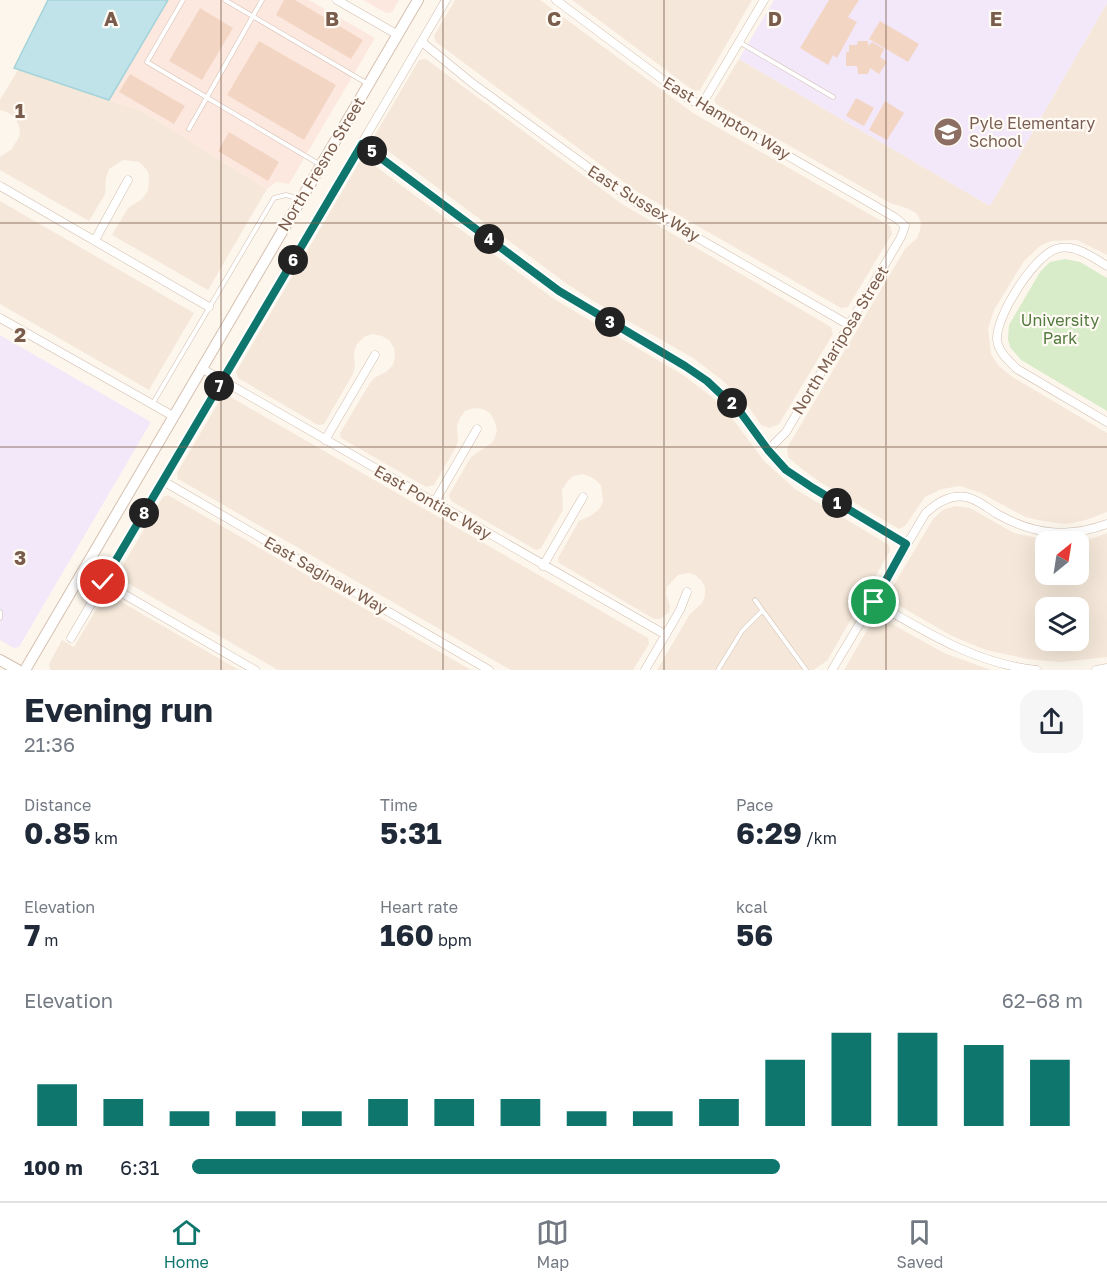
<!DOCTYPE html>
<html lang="en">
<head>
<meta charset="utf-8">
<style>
	:root { --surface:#fff; --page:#f6f6f7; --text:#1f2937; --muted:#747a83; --line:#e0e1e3; --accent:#0f766e }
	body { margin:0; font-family:"Golos Text",sans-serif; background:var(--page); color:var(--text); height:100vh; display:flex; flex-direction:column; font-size:22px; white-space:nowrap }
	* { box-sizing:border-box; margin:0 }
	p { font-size:20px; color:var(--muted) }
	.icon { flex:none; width:33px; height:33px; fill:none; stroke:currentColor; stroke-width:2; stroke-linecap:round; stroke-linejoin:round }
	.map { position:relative; height:670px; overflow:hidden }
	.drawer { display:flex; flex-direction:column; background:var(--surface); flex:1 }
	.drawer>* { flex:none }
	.needle { width:39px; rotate:30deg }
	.buttons { position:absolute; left:1035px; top:531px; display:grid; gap:12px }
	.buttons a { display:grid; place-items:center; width:54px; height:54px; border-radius:12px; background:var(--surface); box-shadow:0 6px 24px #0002; font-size:30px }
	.pin { position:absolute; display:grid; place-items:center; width:51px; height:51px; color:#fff; margin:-26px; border:3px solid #fff; border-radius:50%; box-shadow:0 2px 6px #0007 }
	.km { position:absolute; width:30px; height:30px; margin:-15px; border-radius:50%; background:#222; color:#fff; font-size:16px; line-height:30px; text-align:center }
	.round { display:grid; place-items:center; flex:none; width:63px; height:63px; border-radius:18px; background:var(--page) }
	.head { display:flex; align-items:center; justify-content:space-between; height:102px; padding:0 24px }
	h1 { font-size:33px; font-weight:700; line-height:45px }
	.stats { display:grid; grid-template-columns:repeat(3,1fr); gap:9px; height:102px; padding:6px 24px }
	.stats div { display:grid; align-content:center }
	.stats b { font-size:30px; font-weight:700 }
	.stats small { font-size:16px; font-weight:400 }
	.stats p { font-size:16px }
	.chart { height:168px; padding:12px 24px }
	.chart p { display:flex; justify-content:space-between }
	.chart svg { width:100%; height:108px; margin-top:6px; stroke:var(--accent); stroke-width:6 }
	ul { padding:0 24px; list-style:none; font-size:20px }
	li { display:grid; grid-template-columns:96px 72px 1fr; align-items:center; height:45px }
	li i { height:15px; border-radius:8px; background:var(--accent) }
	.tab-bar { display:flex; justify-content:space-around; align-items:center; height:84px; border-top:2px solid var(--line); background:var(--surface); font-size:16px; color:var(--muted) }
	.tab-bar a { display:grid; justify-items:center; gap:3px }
	.tab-bar .on { color:var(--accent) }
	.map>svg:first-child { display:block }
	.residential { fill:#f5e8da; fill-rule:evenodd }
	.commercial { fill:#fde8e0 }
	.education { fill:#f3e8fa }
	.green { fill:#d8ecc9 }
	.water { fill:#bfe3e8; stroke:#a5d3da; stroke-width:1.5 }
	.building { fill:#f3d5c3 }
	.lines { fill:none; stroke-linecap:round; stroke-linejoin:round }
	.lane-casing { stroke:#d1beb0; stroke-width:5 }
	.street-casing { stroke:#d1beb0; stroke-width:9 }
	.secondary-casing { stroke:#d6c0b0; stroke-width:12 }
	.lane { stroke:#fff; stroke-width:4 }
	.street { stroke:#fff; stroke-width:8 }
	.secondary { stroke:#fff; stroke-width:10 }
	.route-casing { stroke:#fff; stroke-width:12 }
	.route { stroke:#0f766e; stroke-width:8 }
	.grid { fill:none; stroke:#7a5c4d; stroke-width:1.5; stroke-opacity:0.55 }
	.labels { text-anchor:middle; stroke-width:4.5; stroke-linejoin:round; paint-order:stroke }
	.street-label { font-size:16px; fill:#7a5c4d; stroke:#fffaf3 }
	.education-label { font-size:16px; fill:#785e54; stroke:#fffaf3; text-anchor:start }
	.park-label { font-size:16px; fill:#537a41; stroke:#fffaf3 }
	.grid-label { font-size:20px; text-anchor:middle; font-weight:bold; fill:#7a5c4d; stroke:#fffaf3; stroke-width:4.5; stroke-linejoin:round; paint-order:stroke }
</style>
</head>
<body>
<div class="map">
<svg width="1107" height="670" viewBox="0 0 1107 670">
	<rect width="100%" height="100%" fill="#fdf6ec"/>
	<!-- residential -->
	<path class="residential" d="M455,0H540L693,113L890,226L892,234L848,307L841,308L633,189L436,42L434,36Z
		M572,0H752L700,90L694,91Z
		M1107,3V255L1077,240L1051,241L1040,246L1024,261L994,310L988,329L991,354L998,365L1011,376L1107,433V512L1086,520L1066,524L1043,521L1025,517L981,493L960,486L942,489L925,497L905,526L899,529L820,482L802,469L788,457L787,448L905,249L917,238L920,230L921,222L917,214L909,209L890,203L716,104L714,100L739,59L990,206Z
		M426,59L622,204L831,327L833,334L779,424L769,428L761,425L748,406L722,380L693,358L595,302L567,284L376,142L375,135L419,60Z
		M18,70L142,111L267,189L208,290L112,235L128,208L142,199L148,191L149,175L147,170L139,162L123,160L109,169L106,178L105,194L89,221L0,170V157L12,149L20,135L19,126L15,118L9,113L0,110V100Z
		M366,159L554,299L683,375L712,397L735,422L764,461L795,489L889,545L890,551L827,661L813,670H657L690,614L702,603L705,596V587L701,580L695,575L688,573L678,575L667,587L666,594L670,606L669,612L660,619H654L559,563L558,558L579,521L592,515L600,508L603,501L601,485L593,478L583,474L573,476L567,482L562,490L563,510L541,548L536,550L451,501L449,495L471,457L493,442L497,431L495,422L490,413L483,409L474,408L465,411L460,418L457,426L458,440L456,447L434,485L426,487L341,438L340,433L370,383L374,378L386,372L393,365L395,356L394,348L389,340L382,336L372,334L364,337L357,344L354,352L355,367L353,374L324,424L318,425L238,378L236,372L360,161Z
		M0,201L194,313L149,390L0,304Z
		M227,395L648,638L649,644L633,670H511L178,479L177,473L221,398Z
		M168,495L471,670H278L121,579L119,572L163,497Z
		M955,506L970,508L1014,533L1053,541L1046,542V574H1078V542L1073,541L1088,540L1107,533V657L1061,662L1027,659L986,650L952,636L886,598L933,519L943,510ZM1046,608H1078V640H1046Z
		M111,596L239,670H50L49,664L62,640L74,647L103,598Z
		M876,615L944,653L991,670H844Z"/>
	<!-- commercial -->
	<path class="commercial" d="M168,0H309L375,38L289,184L276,182L267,189L142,111L109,100Z
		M363,0H399L392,12L386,13Z"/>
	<!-- education -->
	<path class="education" d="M774,0H1107V3L990,206L739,59Z
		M0,335L151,422L19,647L14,648L0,640Z"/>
	<!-- green -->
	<path class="green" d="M1065,259L1080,262L1107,278V411L1021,360L1010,347L1008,339L1009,325L1040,272L1050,262Z"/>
	<!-- water -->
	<path class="water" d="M48,0H168L109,100L14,68Z"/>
	<!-- building -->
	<path class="building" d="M284,0H295L363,40L351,59L276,15Z
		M829,0H859L848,17L857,22L837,58L833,55L828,65L800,48Z
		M200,8L233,28L202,80L169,61Z
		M880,21L919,44L908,62L869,39Z
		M259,41L336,85L304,140L227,95Z
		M858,41H868V46L872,42L884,49L880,57L887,62L879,74L870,68L868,74H858L857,66H846V52H849V45H857Z
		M130,74L185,106L174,124L119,92Z
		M856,98L874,108L864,126L846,116Z
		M885,101L904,113L887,140L869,130Z
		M229,132L279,162L268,181L218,151Z"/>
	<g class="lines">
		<!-- lane casing -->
		<g class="lane-casing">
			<path id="lane" d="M183,0L147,62L319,164
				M225,0L368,84
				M739,42L833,97
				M189,129L262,0
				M153,403L274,198L286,195L300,199
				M755,600L806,670
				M0,612V618
				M718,670L742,631L762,611"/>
		</g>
		<!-- street casing -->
		<g class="street-casing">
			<path id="street" d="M337,0L398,35
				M556,0L686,97L896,218L905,226L901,237L786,432L768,450
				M422,42L472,83L637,203L849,325
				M701,106L764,0
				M362,143L559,291L685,366L707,381L725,396L741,413L768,450L787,470L813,488L906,544
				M0,186L209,307
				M95,240L128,180
				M1107,266C1093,257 1073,243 1056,249C1034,256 996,316 997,339C998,352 1008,360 1017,369L1107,422
				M0,318L173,416
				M201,368L666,635
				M325,440L375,355
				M163,481L489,670
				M434,503L477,429
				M543,566L583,497
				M103,582L255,670
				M874,602C926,632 976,664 1037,670
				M71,638L446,0
				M645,670L680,610L687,592
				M832,670L925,514C936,503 949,494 966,497C978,499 988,509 999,515C1035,535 1069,538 1107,524
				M1096,670L1107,668"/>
		</g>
		<!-- secondary casing -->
		<g class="secondary-casing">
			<path id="secondary" d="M0,660L18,670
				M25,670L418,0"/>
		</g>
		<!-- lane -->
		<use href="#lane" class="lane"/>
		<!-- street -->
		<use href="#street" class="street"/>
		<!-- secondary -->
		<use href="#secondary" class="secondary"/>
	</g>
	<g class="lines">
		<!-- route casing -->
		<g class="route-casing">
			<path id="route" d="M103,582L362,144L559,291L685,366L707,381L741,413L768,450L786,470L813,488L906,544L874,602"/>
		</g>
		<!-- route -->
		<use href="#route" class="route"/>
	</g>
	<!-- grid -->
	<path class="grid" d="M221,0V670M443,0V670M664,0V670M886,0V670M0,223H1107M0,447H1107"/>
	<!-- icons -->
	<defs>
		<g id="school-disc" transform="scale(1.5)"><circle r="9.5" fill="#8d6e63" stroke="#fffaf3"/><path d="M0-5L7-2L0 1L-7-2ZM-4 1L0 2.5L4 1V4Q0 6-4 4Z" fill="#fff"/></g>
	</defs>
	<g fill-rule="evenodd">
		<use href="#school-disc" x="948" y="132"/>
	</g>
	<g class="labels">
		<!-- street labels -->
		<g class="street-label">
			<text transform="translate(727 118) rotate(31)" y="6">East Hampton Way</text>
			<text transform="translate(321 164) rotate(-59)" y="6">North Fresno Street</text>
			<text transform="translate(644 203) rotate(32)" y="6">East Sussex Way</text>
			<text transform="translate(840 340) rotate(-59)" y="6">North Mariposa Street</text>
			<text transform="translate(433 502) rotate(30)" y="6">East Pontiac Way</text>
			<text transform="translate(326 575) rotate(30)" y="6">East Saginaw Way</text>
		</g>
		<!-- education labels -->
		<g class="education-label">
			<text x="969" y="129">Pyle Elementary<tspan x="969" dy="18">School</tspan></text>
		</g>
		<!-- park labels -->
		<g class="park-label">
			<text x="1060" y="326">University<tspan x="1060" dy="18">Park</tspan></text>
		</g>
	</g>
	<g class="grid-label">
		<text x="111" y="26">A</text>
		<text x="332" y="26">B</text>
		<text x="554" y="26">C</text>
		<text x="775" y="26">D</text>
		<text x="996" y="26">E</text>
		<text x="20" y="118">1</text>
		<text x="20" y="342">2</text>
		<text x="20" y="565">3</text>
	</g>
</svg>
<div class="buttons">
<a><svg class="needle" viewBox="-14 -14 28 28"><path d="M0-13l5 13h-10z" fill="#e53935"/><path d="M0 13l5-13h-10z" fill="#747a83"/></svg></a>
<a><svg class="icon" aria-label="layers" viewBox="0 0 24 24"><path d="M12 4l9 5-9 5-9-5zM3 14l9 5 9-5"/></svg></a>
</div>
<div class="pin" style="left:874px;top:602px;background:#1e9e55"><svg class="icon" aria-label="arrive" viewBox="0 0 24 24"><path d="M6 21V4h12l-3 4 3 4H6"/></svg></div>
<div class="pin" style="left:103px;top:582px;background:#d93025"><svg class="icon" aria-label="check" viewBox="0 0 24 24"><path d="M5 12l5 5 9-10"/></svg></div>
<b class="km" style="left:837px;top:503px">1</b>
<b class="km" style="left:732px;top:403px">2</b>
<b class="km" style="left:610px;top:322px">3</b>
<b class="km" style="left:489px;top:239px">4</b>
<b class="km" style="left:372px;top:151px">5</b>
<b class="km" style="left:293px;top:260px">6</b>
<b class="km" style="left:219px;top:386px">7</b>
<b class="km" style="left:144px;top:513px">8</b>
</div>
<section class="drawer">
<div class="head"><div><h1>Evening run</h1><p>21:36</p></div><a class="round"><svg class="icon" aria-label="share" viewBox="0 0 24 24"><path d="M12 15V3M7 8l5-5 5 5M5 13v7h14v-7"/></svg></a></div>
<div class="stats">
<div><p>Distance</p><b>0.85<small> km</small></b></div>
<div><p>Time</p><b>5:31</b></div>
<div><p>Pace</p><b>6:29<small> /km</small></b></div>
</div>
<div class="stats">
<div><p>Elevation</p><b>7<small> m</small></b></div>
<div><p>Heart rate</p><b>160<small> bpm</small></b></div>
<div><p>kcal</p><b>56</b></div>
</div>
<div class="chart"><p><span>Elevation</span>62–68 m</p>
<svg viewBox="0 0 160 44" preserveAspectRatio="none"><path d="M5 44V27M15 44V33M25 44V38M35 44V38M45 44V38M55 44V33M65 44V33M75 44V33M85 44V38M95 44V38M105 44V33M115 44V17M125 44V6M135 44V6M145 44V11M155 44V17"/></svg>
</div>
<ul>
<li><b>100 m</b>6:31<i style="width:66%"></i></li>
</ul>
</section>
<nav class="tab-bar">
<a class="on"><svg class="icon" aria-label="home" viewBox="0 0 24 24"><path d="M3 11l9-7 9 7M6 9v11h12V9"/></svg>Home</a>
<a><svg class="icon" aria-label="map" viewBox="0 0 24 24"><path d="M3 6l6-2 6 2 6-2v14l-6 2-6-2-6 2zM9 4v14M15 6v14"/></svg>Map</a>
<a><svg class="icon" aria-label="saved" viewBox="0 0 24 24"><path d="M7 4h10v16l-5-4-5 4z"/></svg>Saved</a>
</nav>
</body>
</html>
